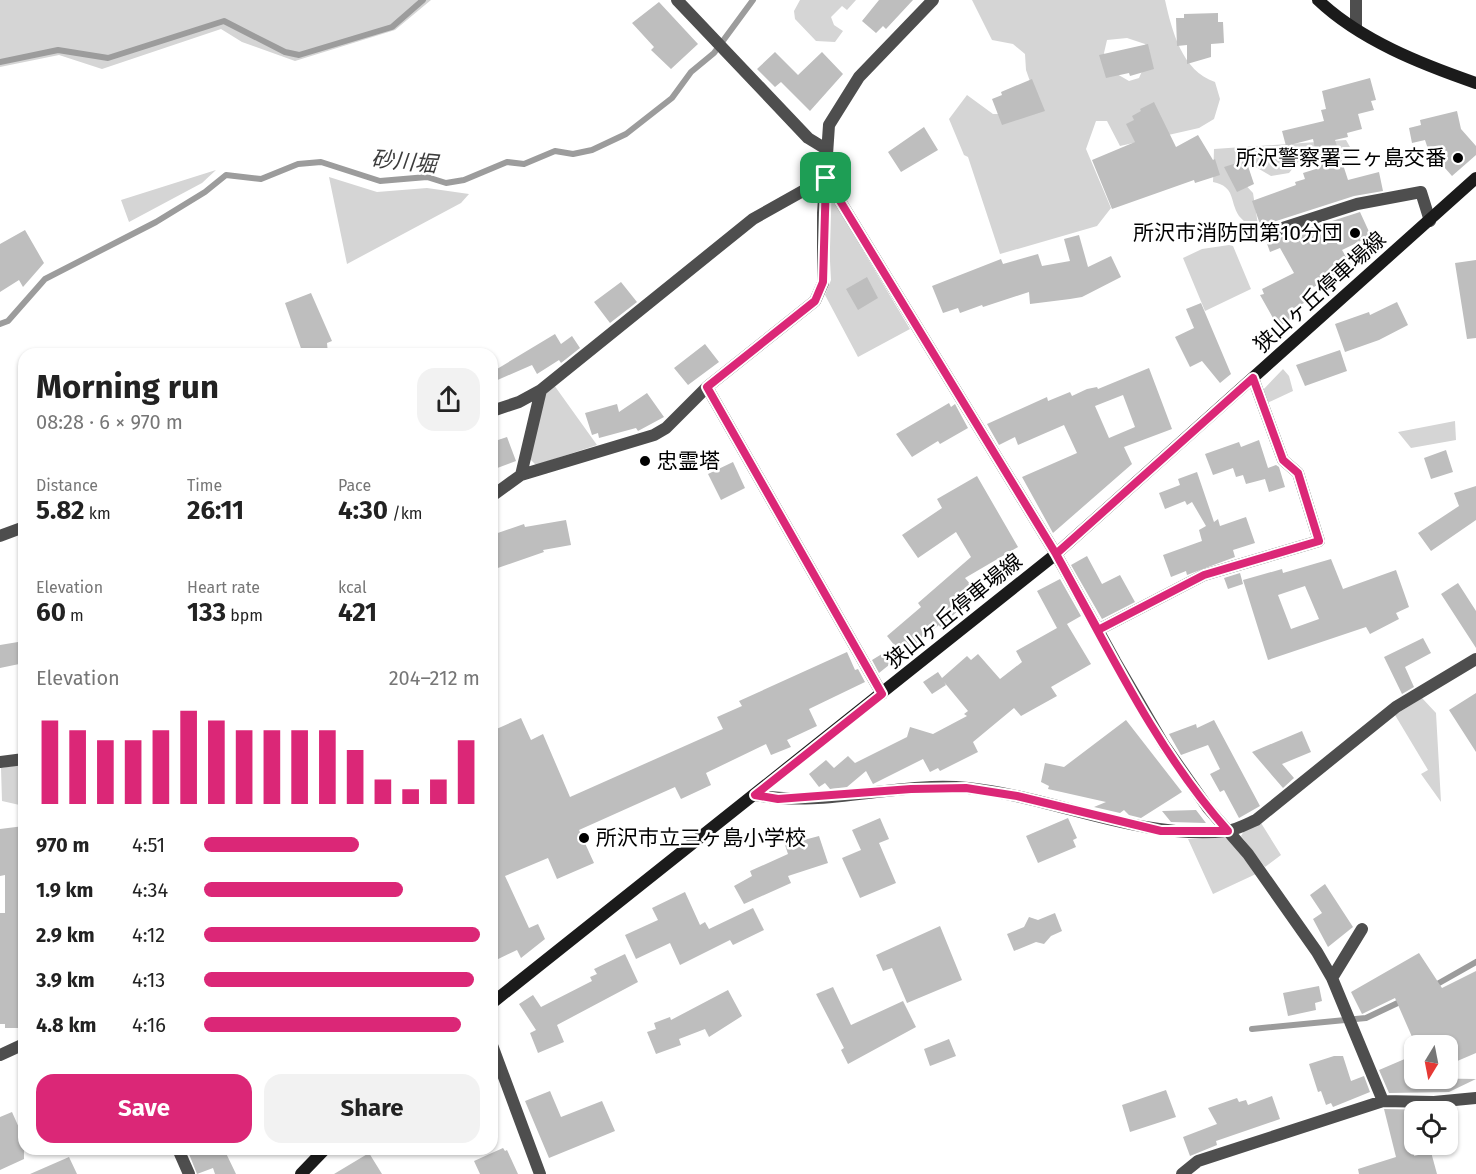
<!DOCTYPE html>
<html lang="en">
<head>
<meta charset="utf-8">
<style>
	:root { --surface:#fff; --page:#f2f2f2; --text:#222; --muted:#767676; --accent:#db2777 }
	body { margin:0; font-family:"Fira Sans","Noto Sans JP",sans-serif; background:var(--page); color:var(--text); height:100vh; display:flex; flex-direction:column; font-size:22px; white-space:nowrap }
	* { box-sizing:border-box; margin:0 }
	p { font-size:20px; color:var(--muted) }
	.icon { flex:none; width:33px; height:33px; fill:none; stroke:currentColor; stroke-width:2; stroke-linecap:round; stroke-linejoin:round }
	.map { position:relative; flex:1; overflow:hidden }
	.sheet { position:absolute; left:18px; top:348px; width:480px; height:807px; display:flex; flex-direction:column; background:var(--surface); border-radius:18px; box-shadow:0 2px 4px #0004 }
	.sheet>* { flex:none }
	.needle { width:39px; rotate:190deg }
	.tools { position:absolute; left:1404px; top:1035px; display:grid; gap:12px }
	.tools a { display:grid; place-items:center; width:54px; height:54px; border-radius:12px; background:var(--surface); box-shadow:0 2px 4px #0004; font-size:30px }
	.pin { position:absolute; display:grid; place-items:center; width:51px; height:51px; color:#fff; margin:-26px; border-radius:12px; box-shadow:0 3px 9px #0006 }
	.round { display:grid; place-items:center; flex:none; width:63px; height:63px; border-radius:18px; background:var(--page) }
	.headline { display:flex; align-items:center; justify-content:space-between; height:102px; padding:0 18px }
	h1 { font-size:33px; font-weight:700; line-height:45px }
	.figures { display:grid; grid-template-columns:repeat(3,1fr); gap:9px; height:102px; padding:6px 18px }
	.figures div { display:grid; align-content:center }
	.figures b { font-size:26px; font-weight:700 }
	.figures small { font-size:16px; font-weight:400 }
	.figures p { font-size:16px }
	.chart { height:168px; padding:12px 18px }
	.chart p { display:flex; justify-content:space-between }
	.chart svg { width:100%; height:108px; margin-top:6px; stroke:var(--accent); stroke-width:6 }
	.cta { display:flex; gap:12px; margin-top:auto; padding:12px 18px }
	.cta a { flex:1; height:69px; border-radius:18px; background:var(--accent); color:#fff; font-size:24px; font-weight:700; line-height:69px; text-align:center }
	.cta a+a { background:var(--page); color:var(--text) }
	ul { padding:0 18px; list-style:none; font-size:20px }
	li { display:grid; grid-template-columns:96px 72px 1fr; align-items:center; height:45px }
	li i { height:15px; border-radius:8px; background:var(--accent) }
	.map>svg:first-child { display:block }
	.green { fill:#d5d5d5; fill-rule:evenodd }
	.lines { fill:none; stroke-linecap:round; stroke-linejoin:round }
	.stream { stroke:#9c9c9c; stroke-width:6 }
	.building { fill:#bebebe; fill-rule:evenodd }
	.street { stroke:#4e4e4e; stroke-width:12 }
	.secondary { stroke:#1b1b1b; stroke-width:12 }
	.route-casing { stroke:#fff; stroke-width:12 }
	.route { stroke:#db2777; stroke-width:8 }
	.poi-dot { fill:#000; stroke:#fff; stroke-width:2 }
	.labels { text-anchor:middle; stroke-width:5; stroke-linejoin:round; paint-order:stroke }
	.poi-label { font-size:21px; fill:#000; stroke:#fff; text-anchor:end }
	.street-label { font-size:21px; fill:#000; stroke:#fff }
	.water-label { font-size:22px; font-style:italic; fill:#3d3d3d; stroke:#fff }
</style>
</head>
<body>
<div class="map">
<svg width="1476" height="1174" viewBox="0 0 1476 1174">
	<rect width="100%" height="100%" fill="#fff"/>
	<!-- green -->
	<path class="green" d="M0,0H431L395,30L295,61L242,42L221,29L102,69L59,55L0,67Z
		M800,0H856L847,10L842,6L831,17L834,25L843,31L835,42L816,41L795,19L794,11Z
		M972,0H1165C1172,31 1182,71 1215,82L1220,99L1214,119L1199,128L1120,146L1107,121H1096L1086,149L1111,208L1097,226L1000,254L968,157L964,155L949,119L967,95L993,114H1029L1038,104L1026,70L1025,54L1013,44L992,40ZM1127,38L1145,44L1150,53L1139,78L1129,81L1110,70L1104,53L1107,40Z
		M1346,140L1350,147L1337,158L1298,162L1289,173L1271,176L1254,166H1242L1240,179L1253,193L1258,225L1250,226C1247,223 1242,220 1239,216C1229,200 1236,187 1213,182L1214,149Z
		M216,170L202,183L129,222L121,200Z
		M329,177L377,192L427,188L469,194L461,203L347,264Z
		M834,202L910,329L858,357L825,295L831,280L827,204Z
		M1229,245L1233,246L1251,289L1205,311L1183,258L1202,249Z
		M1283,369L1289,376L1293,391L1265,404L1262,391Z
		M554,385L597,445L536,465L529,458L546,390Z
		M1455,421L1456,440L1411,448L1398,432Z
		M1422,698L1436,713L1441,802L1421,774L1428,770L1395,715Z
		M24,764V806L2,801L1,768Z
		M1261,823L1281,855L1265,867L1241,836L1244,831Z
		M1223,837L1230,840L1256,874L1213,894L1188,839Z"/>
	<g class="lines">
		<!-- stream -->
		<path class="stream" d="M0,62L58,50L108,58L224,21L285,52L299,55L392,27L423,0
			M0,324L8,321L45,279L156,222L205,192L226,175L261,179L298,164L321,162L380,181L427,177L446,183L464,180L507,162L524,164L555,151L573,154L592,150L626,134L672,98L691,72L714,53L753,0
			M1432,987L1476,962
			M1252,1029L1366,1018L1404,1000"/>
	</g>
	<!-- building -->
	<path class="building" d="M879,0H913L886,29L883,26L876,33L862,21Z
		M659,2L698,44L671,69L651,50L654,47L632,23Z
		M1218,13V22H1223L1224,43L1211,44V57L1187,64V45L1177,46L1176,18H1184V14Z
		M1148,44L1154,69L1130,76L1129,73L1106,78L1099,55Z
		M775,52L798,75L822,52L843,74L810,111L781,82L775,87L757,69Z
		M1370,78L1376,100L1371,101L1374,110L1358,114L1362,129L1347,133L1348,137L1335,140L1348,180L1379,172L1383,191L1354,196L1267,224L1262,230L1252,201L1296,185L1295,182L1305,179L1303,173L1319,168L1313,139L1286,146L1282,131L1324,121L1321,110L1326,109L1322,91Z
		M1032,79L1045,111L1002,125L992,99L1002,95L1001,92Z
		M1154,102L1176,147L1198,135L1213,160L1215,159L1220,175L1195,183L1194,180L1112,209L1092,160L1135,142L1126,124L1134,120L1132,116L1141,111L1140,109Z
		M1457,111L1461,129L1476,146V155L1452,176L1437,159L1432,161L1425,140L1412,143L1409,128L1421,125L1420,120Z
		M924,127L938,150L901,172L888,152Z
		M1246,160L1254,184L1237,192L1224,167Z
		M1360,212L1371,236L1342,250L1351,265L1302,294L1306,302L1292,309L1296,317L1278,327L1260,295L1264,294L1262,289L1294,273L1280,248L1270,252L1265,238L1273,240Z
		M25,230L44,263L23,287L19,280L0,292V244Z
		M1079,235L1088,267L1111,256L1121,277L1082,297L1070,299L1030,304L1029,292L983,307L982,305L960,313L958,308L943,313L932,286L1001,259L1003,264L1038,254L1042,266L1070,261L1064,239Z
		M1476,260V338L1467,339L1455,263Z
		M867,277L878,298L858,310L846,289Z
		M621,282L637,302L610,323L594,302Z
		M311,293L332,341L327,343L328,354H303L285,303Z
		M1397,302L1408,325L1379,340L1345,352L1335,324L1369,312L1370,315Z
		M1201,303L1231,374L1220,383L1202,361L1190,367L1175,337L1194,328L1186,309Z
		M555,334L561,344L572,336L580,348L561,363L559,360L537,374L532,365L493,382L492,372Z
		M705,344L719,362L688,385L674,368Z
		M1340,350L1347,371L1305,386L1296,365Z
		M1149,368L1172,429L1124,447L1132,464L1053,533L1022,477L1077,453L1064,425L1018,445L1015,437L999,445L987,424L1047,397L1048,401L1070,392L1072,396L1087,389L1097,387L1098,389ZM1123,395L1135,427L1109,438L1095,406Z
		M647,393L664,417L638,431L636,428L599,438L598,433L592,435L585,413L617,404L619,412Z
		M949,403L951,407L955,404L968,428L940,444L938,441L912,457L896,434Z
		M507,437L516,461L492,470V442Z
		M1259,440L1268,468L1276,465L1279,467L1285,487L1269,492L1265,479L1246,484L1243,475L1236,477L1233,468L1213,475L1205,454L1239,442L1241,447Z
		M1446,450L1453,472L1431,479L1424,458Z
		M733,462L745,488L721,500L708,474Z
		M1197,472L1214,522L1218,519L1220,526L1246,517L1255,543L1233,550L1235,557L1187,575L1186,571L1171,577L1163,555L1202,541L1199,530L1206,526L1192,502L1187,505L1185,501L1165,509L1159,493L1180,485L1178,479Z
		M977,476L1018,547L965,578L978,593L940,627L939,625L879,673L872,660L895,646L887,636L921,607L918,603L971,557L956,532L918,558L902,535L942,508L937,499Z
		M1476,486V520L1431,551L1418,533L1459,506L1454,493Z
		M566,520L571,545L543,550L544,552L492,570V535L524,524L525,527Z
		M1087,556L1102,584L1120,575L1135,602L1102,619L1071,565Z
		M1331,559L1343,589L1396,570L1409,607L1396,613L1399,619L1370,634L1366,627L1268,660L1243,580L1282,569L1283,573ZM1305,586L1319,619L1291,629L1278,595Z
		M1240,573L1243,584L1228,589L1224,578Z
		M1060,579L1081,616L1067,624L1091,664L1051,687L1057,696L1021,716L1014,708L973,742L978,752L940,771L938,768L930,772L923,759L873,784L866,771L847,787L830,789L825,783L819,787L809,774L826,760L834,768L848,756L855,763L907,737L910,727L933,734L967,716L964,714L968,711L944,682L946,685L932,694L923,682L938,672L942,678L967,656L971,660L978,654L1000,679L1022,662L1016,651L1057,628L1037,591Z
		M1458,583L1476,611V648L1441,594Z
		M1423,638L1431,653L1405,667L1414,687L1402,694L1384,657Z
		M24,641V663L0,668V645Z
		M847,652L855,670L858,669L865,682L809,709L817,726L787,740L791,747L771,755L766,744L706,773L711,785L681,799L675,787L579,830L594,863L557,879L548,858L505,876L529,928L538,924L545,939L521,958L517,950L492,962V731L521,718L531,740L543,734L570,797L723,729L717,717L742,706L739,701Z
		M1476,693V752L1449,710Z
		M1126,720L1182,792L1141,818L1129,815L1124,810L1120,813L1094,807L1106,802L1048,789L1049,786L1041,782L1045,763L1064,767Z
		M1214,720L1260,806L1239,818L1224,790L1220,792L1210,774L1220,769L1208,745L1181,755L1169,734L1196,724L1197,728Z
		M1302,731L1311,752L1282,764L1294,778L1283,788L1252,752Z
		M1196,810L1206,823L1171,822L1162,811Z
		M880,818L889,839L879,843L896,883L860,898L842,858L861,850L852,830Z
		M1068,818L1077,838L1073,840L1076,847L1038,863L1026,836Z
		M24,826V1028H5V1024H0V913H5V875L0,876V829Z
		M819,836L828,863L788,876L791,883L744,904L734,886L752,876L750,871L788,854L785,845Z
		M1325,884L1353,927L1328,947L1313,919L1322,913L1310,895Z
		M685,892L700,925L705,922L709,929L753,908L764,930L733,945L730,940L680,965L670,943L636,959L625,935L658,920L652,908Z
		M1055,913L1062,931L1051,936L1044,944L1036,942L1014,951L1007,934L1024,927L1029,917L1038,920Z
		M940,926L962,980L907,1003L892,968L883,971L876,955Z
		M1419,953L1442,988L1476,971V1053L1448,1065V1046H1416L1395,998L1362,1014L1351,992Z
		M625,954L638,982L557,1025L564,1042L538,1053L530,1033L536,1030L519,1004L533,995L541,1007L592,981L590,977L597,974L594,969Z
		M1319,986L1322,1001L1315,1003L1316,1010L1288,1016L1283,993Z
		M833,987L851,1025L903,1001L916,1027L848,1064L841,1050L844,1048L816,994Z
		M728,990L742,1016L709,1037L705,1029L679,1039L681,1045L656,1054L647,1032L656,1029L654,1023L670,1017L671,1020Z
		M949,1039L956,1056L930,1066L924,1049Z
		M1414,1055V1078L1476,1079L1449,1092L1389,1093L1379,1070Z
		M1334,1056H1343L1351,1081L1364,1076L1370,1092L1333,1107L1331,1103L1326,1105L1321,1091L1318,1092L1309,1064Z
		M1166,1090L1176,1117L1130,1132L1122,1105Z
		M550,1091L561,1117L602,1101L615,1131L549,1158L525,1101Z
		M1272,1096L1280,1119L1216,1141L1217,1145L1190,1156L1183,1137L1217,1124L1208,1108L1237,1098L1239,1102L1246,1100L1248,1105Z
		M1384,1109L1437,1110L1414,1112V1156L1431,1152L1437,1174H1359L1358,1169L1396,1157Z
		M12,1112L20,1130L24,1128V1159L0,1170V1117Z
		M503,1148L505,1151L507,1150L518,1174H480L474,1161Z
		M187,1149H224L236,1174H215L213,1168L197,1174Z
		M369,1153L382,1174H334Z
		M69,1157L77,1174H30Z"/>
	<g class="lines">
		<!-- street -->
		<path class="street" d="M677,0L808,138L826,149
			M1356,0V28
			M1270,232L1357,204L1421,192L1430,221
			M707,387L882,694
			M492,411L519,402L541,390L753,219L826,178L1056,554L1115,661L1164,745L1208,808L1248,854L1317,952L1332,978L1383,1101
			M521,475L541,390
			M492,496L521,475L654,435L666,428L707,387L815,301L823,283V213L829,125L859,77L933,0
			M0,536L24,527
			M1098,630L1204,575L1319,541L1298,473L1283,460L1253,378
			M0,762L24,759
			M755,795C825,808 898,781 968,788C1055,797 1137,840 1227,831C1236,830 1247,824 1256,820L1396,707L1476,659
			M1332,978L1362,929
			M492,1045L540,1174
			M0,1055L24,1044
			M178,1149L189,1174
			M1182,1174L1198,1161L1383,1101L1434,1102L1476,1098"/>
		<!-- secondary -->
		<path class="secondary" d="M1318,0C1360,40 1421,64 1476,83
			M492,1003L1056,554L1476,178
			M301,1174L325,1149"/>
	</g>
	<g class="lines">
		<!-- route casing -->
		<g class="route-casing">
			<path id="route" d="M826,178L823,282L815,301L707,387L882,694L755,795L778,799L911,789L966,788L1017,796L1161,831H1228C1156,750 1108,648 1056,554L1253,378L1283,460L1298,473L1319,541L1204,575L1098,630L1056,554L826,178"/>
		</g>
		<!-- route -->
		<use href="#route" class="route"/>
	</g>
	<!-- markers -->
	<g class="poi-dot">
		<circle cx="1458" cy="158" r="6"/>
		<circle cx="1355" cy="233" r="6"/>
		<circle cx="645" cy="461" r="6"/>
		<circle cx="584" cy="838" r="6"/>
	</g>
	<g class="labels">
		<!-- poi labels -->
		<g class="poi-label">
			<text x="1446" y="165">所沢警察署三ヶ島交番</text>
			<text x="1343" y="240">所沢市消防団第10分団</text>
			<text x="657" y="468" text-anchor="start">忠霊塔</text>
			<text x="596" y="845" text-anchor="start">所沢市立三ヶ島小学校</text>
		</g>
		<!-- street labels -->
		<g class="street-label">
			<text transform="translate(1320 292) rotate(-42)" y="7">狭山ヶ丘停車場線</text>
			<text transform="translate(954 611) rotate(-39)" y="7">狭山ヶ丘停車場線</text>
		</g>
		<!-- water labels -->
		<g class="water-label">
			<text transform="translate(404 161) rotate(5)" y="8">砂川堀</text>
		</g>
	</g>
</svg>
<div class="tools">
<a><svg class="needle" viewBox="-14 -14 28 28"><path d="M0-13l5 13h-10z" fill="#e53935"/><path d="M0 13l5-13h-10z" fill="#767676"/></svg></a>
<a><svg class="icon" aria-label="locate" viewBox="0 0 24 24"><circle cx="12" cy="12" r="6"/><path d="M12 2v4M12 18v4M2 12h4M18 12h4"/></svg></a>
</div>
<div class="pin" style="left:826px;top:178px;background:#1e9e55"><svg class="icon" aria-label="arrive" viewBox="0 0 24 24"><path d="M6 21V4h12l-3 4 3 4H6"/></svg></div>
<section class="sheet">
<div class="headline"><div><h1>Morning run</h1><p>08:28 · 6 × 970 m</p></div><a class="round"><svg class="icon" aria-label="share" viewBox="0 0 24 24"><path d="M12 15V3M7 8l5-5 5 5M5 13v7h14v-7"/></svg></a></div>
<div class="figures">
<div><p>Distance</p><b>5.82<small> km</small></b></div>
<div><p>Time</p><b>26:11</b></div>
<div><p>Pace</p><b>4:30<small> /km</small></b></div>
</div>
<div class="figures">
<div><p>Elevation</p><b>60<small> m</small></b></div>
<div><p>Heart rate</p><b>133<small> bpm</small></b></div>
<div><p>kcal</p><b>421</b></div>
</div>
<div class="chart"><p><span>Elevation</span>204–212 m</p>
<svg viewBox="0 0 160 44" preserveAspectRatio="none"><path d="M5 44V10M15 44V14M25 44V18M35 44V18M45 44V14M55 44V6M65 44V10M75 44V14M85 44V14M95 44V14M105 44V14M115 44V22M125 44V34M135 44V38M145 44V34M155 44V18"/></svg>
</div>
<ul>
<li><b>970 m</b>4:51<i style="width:56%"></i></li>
<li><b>1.9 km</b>4:34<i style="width:72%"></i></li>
<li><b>2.9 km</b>4:12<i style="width:100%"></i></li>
<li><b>3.9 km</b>4:13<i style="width:98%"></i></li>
<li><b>4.8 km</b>4:16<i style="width:93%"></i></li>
</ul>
<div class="cta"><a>Save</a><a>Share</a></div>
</section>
</div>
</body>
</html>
